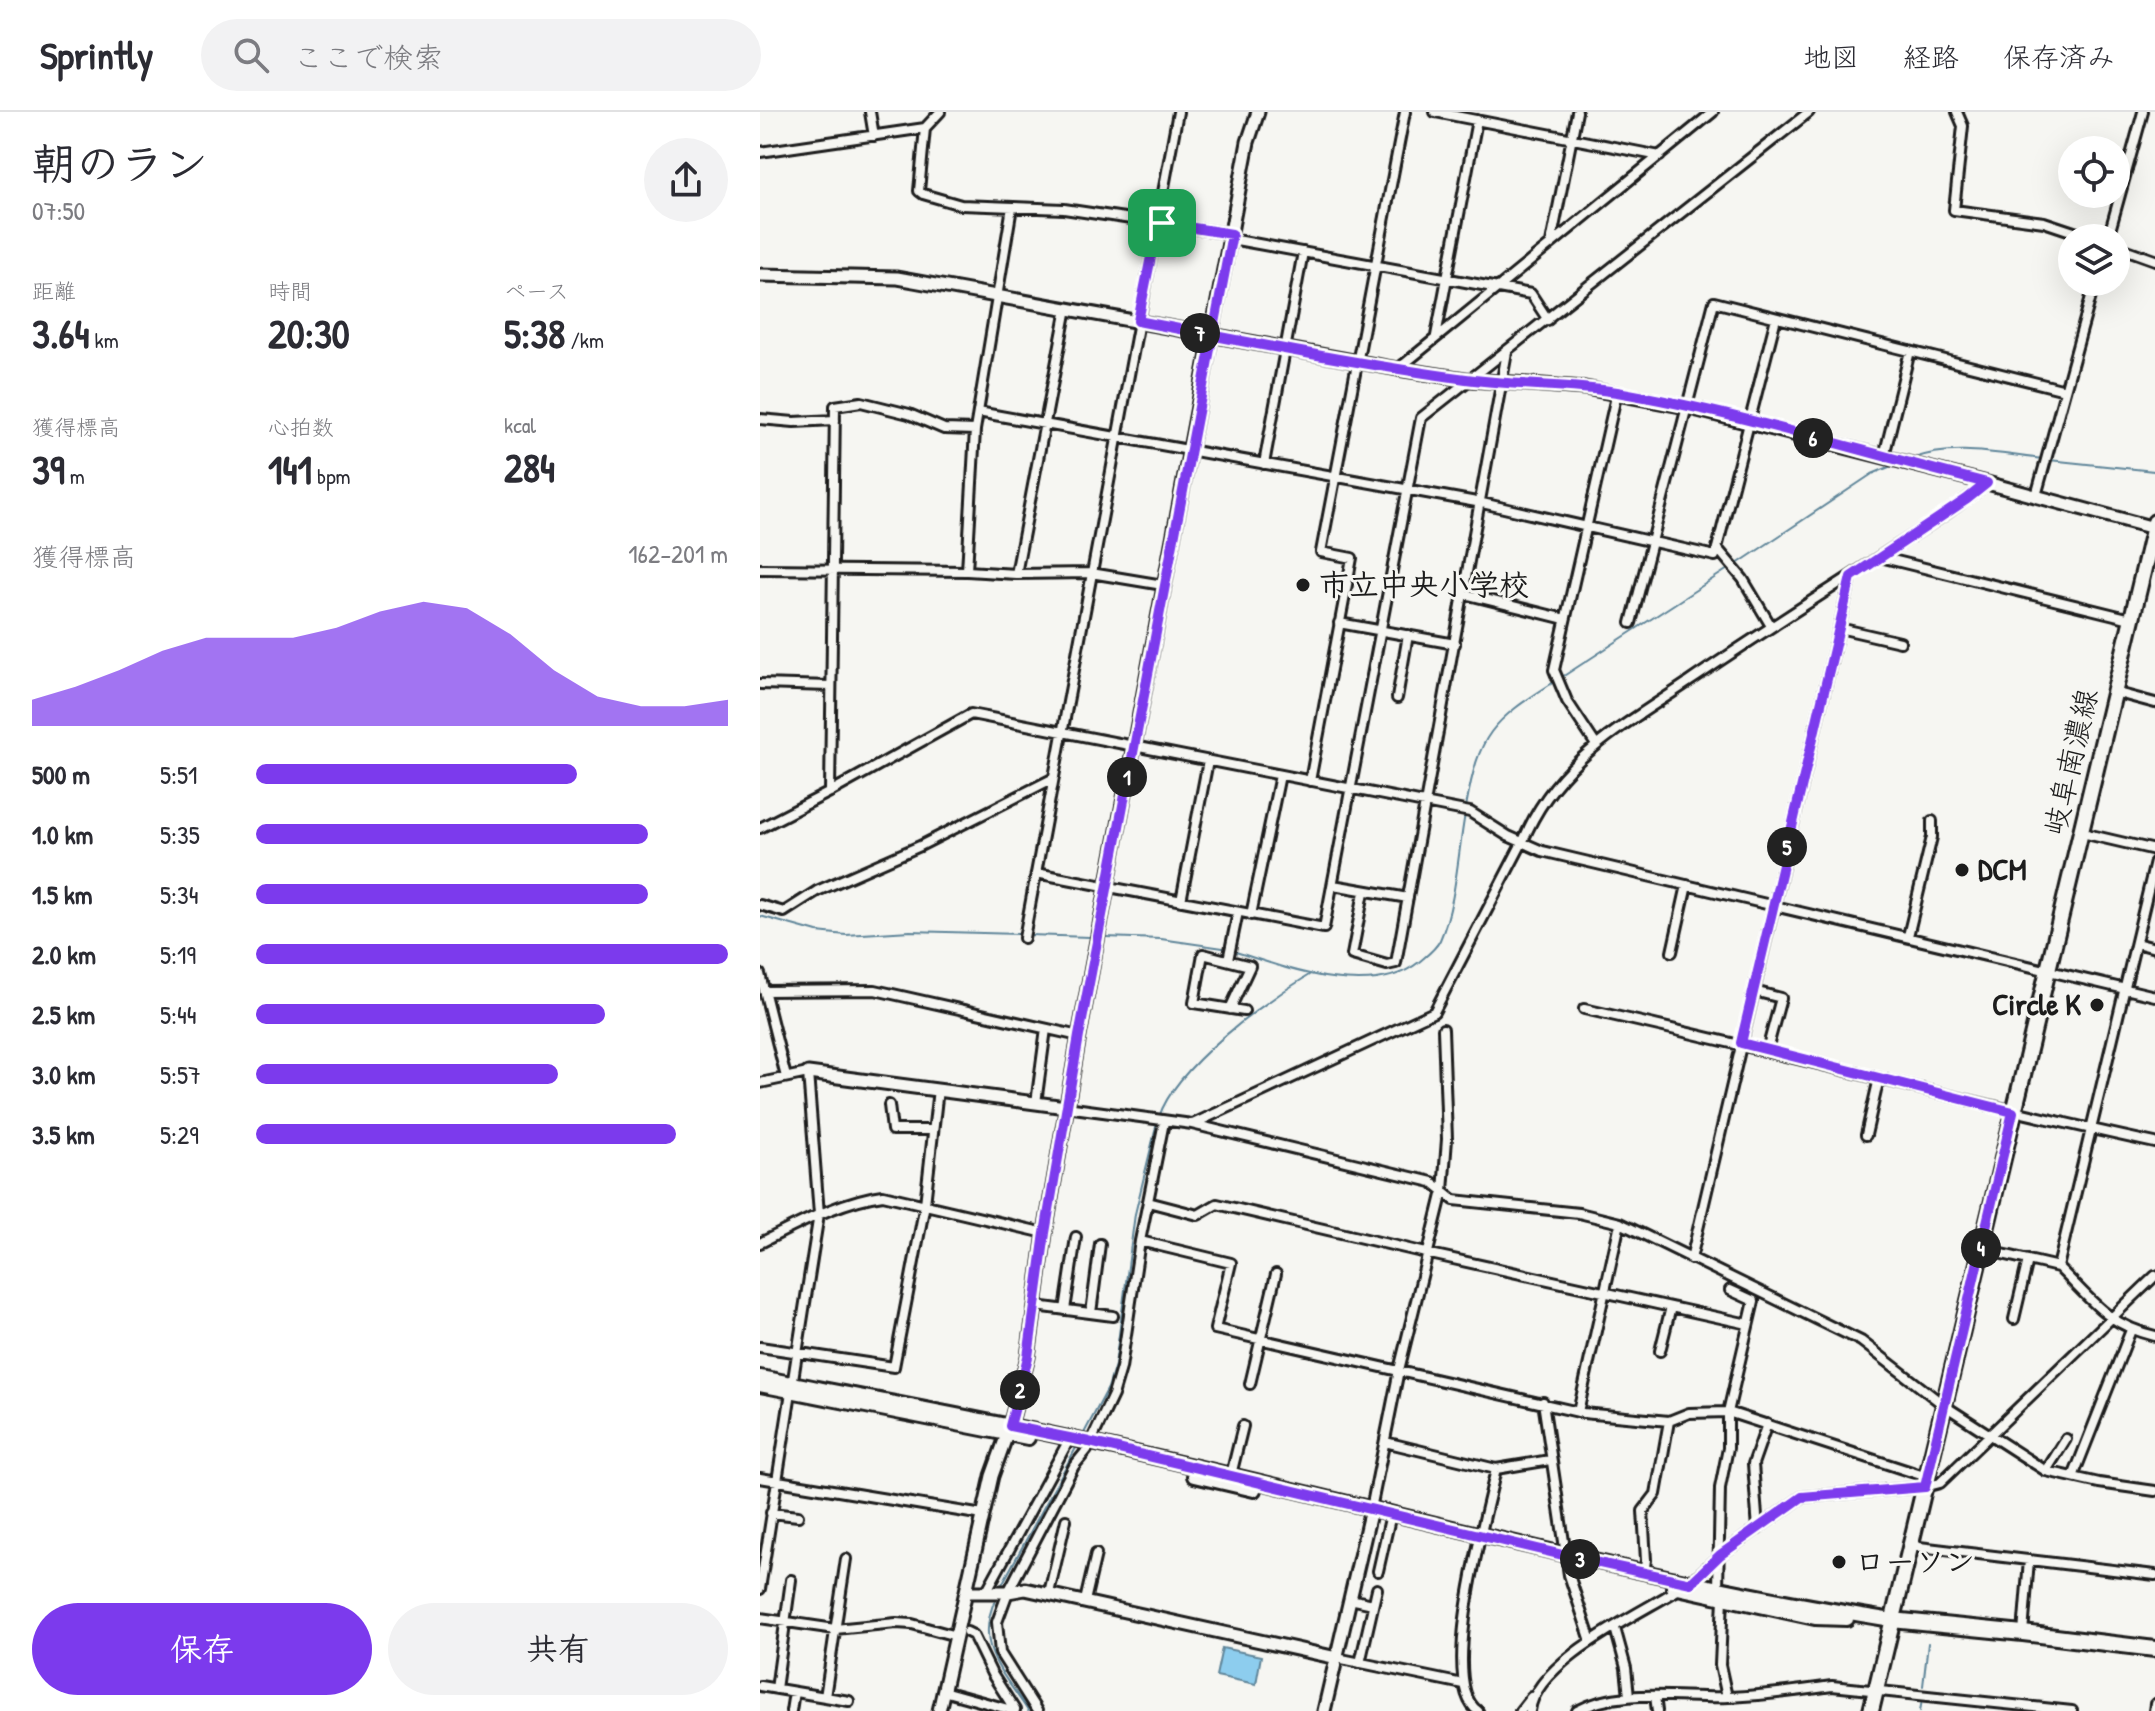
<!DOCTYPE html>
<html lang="ja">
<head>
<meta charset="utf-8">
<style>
	:root { --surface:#fff; --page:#f2f2f3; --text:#2b2b33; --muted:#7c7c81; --line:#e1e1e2; --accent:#7c3aed }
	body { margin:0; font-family:"Patrick Hand","Klee One",sans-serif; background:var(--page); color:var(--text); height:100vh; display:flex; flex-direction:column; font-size:30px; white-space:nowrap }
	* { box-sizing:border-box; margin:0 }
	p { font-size:26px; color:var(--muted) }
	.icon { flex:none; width:44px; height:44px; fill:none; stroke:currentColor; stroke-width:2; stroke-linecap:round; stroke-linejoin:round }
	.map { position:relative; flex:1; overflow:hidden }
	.side { display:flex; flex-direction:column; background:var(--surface); width:760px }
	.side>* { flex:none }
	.buttons { position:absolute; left:1298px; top:24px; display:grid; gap:16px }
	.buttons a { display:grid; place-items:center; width:72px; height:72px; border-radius:50%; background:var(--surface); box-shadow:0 8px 32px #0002; font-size:40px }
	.pin { position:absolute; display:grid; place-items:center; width:68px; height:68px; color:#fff; margin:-34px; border-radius:16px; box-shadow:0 4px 12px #0006 }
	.km { position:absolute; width:40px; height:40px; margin:-20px; border-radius:50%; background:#222; color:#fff; font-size:22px; line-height:40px; text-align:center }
	.round { display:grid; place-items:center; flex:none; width:84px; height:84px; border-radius:42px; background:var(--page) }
	.head { display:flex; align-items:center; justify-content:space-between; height:136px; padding:0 32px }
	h1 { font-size:44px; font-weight:800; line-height:60px }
	.metrics { display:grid; grid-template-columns:repeat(3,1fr); gap:12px; height:136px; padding:8px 32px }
	.metrics div { display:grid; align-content:center }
	.metrics b { font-size:40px; font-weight:800 }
	.metrics small { font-size:22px; font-weight:400 }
	.metrics p { font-size:22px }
	.chart { height:224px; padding:16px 32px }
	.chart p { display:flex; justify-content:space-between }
	.chart svg { width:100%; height:144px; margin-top:8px; fill:var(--accent); opacity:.7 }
	.button { display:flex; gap:16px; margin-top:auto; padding:16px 32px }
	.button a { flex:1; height:92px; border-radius:48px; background:var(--accent); color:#fff; font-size:32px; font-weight:800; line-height:92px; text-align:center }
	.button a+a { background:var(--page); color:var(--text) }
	ul { padding:0 32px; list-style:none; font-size:26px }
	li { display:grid; grid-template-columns:128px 96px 1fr; align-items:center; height:60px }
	li i { height:20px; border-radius:10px; background:var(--accent) }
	header { display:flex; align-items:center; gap:48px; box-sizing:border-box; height:112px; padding:0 40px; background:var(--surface); border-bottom:2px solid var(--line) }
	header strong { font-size:38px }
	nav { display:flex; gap:44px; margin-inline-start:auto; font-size:28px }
	.search { width:560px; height:72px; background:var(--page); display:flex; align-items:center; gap:20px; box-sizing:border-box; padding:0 28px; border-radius:44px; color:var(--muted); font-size:30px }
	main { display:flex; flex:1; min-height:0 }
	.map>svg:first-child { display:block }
	.water { fill:#8dcdee; stroke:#60869a; stroke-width:2 }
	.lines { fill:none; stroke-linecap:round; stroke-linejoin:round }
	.stream { stroke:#60869a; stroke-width:2 }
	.minor-casing { stroke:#1c1c1c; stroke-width:14 }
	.tertiary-casing { stroke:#1c1c1c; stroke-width:17 }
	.secondary-casing { stroke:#1c1c1c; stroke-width:18 }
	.primary-casing { stroke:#1c1c1c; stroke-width:20 }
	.minor { stroke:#f6f6f2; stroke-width:8 }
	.tertiary { stroke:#f6f6f2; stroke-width:11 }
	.secondary { stroke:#f6f6f2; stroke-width:12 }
	.primary { stroke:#f6f6f2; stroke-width:14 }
	.route-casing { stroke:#fff; stroke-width:16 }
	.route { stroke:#7c3aed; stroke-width:10 }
	.poi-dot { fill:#1c1c1c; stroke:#f6f6f2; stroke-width:3 }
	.labels { text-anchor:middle; stroke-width:6; stroke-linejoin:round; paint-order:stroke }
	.poi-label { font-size:30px; font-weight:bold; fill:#1c1c1c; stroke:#f6f6f2; text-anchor:start }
	.street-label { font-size:30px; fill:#1c1c1c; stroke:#f6f6f2 }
</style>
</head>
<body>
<header>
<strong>Sprintly</strong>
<div class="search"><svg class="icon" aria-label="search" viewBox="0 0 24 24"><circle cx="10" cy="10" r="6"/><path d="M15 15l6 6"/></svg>ここで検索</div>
<nav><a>地図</a><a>経路</a><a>保存済み</a></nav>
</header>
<main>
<section class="side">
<div class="head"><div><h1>朝のラン</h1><p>07:50</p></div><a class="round"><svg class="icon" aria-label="share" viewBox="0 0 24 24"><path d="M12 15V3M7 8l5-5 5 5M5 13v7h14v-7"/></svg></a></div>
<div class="metrics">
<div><p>距離</p><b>3.64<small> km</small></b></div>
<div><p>時間</p><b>20:30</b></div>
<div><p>ペース</p><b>5:38<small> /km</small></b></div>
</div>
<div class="metrics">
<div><p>獲得標高</p><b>39<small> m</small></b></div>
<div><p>心拍数</p><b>141<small> bpm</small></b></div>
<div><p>kcal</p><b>284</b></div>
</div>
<div class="chart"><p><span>獲得標高</span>162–201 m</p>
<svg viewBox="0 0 160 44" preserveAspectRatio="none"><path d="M0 44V36L10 32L20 27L30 21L40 17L50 17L60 17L70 14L80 9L90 6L100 8L110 16L120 27L130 35L140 38L150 38L160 36V44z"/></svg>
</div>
<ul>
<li><b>500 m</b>5:51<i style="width:68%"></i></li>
<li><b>1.0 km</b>5:35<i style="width:83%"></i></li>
<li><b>1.5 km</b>5:34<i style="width:83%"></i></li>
<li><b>2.0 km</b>5:19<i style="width:100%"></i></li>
<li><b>2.5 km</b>5:44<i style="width:74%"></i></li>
<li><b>3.0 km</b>5:57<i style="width:64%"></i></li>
<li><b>3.5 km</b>5:29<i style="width:89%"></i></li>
</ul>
<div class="button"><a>保存</a><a>共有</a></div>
</section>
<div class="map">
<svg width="1395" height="1599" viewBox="0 0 1395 1599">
	<rect width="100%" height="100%" fill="#f6f6f2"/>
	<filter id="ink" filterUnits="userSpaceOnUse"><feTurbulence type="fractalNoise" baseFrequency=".0125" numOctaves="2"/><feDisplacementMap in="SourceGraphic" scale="16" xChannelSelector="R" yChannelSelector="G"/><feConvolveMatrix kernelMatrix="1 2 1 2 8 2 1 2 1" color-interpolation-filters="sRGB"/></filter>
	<g filter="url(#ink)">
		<!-- water -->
		<path class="water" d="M462,1536L501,1544L496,1572L456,1564Z"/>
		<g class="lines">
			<!-- stream -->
			<path class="stream" d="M1151,347C1193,331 1239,342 1283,347
				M1289,348L1394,359
				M974,454L1112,362L1134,353
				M799,567L968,457
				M706,695C719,621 731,610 794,570
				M0,804L57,820L86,823L150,819L259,822
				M269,823L330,825
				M345,825L401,827L463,836
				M476,840C527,857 612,888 659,850C666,844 676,837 680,828C696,792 698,740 705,702
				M399,1005C416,954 503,891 549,863
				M322,1325L348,1276L355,1253L375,1102L397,1011
				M240,1476L317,1334
				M236,1486C213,1534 243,1560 268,1599
				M1163,1574L1168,1531
				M1160,1599L1162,1588"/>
			<!-- minor casing -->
			<g class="minor-casing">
				<path id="minor" d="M110,0L114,24
					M180,0L165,16L159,79L163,82L201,93L304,97L472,122
					M675,0L900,44
					M1197,0L1203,14L1194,98L1284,110L1332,126
					M0,40L165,16
					M1348,126L1383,0
					M471,127L771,182L788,208
					M791,131L817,0
					M1356,134L1395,148
					M676,224L717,8
					M638,257L953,0
					M218,300L722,391L955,444L1016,206
					M0,307L34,310L75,308
					M1124,344L1150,239
					M504,352L543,140
					M1276,384L1335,170
					M957,436L983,467L1011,514
					M1120,445L1371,507
					M0,457L207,459L256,462L331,461L403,473
					M207,459L215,318L252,95
					M256,462L307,196
					M705,482L805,507
					M579,511L695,532
					M871,511L954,190L1305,278
					M1079,516L1140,530
					M0,572L71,574
					M1354,580L1395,591
					M637,586L648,523
					M836,633L807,589L794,558L857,280
					M550,669L592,446L561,440L645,0
					M70,680L75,294L101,290L149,302L184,317L215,318
					M0,716L70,680L211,602L710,700L748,724L782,739L1395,884
					M1322,721L1395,738
					M1395,750L1298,1155C1332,1188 1347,1213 1395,1224
					M276,761L564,816L661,306L1049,0
					M573,773L648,786
					M604,780L592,843L627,853L636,851L747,240
					M421,789L448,649
					M0,793L24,800L57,779L160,734L292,667
					M491,803L520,663
					M1148,824L1172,725V709
					M264,826L418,0
					M1376,831L1395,836
					M912,840L927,773
					M468,848L478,800
					M0,862L26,965
					M4,879L115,878L319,924
					M994,879L1021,886L1007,938
					M470,897L490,854L443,842L434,891L484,899
					M824,897C1015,939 1204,990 1395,1031
					M0,971L48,961L59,1102L0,1477
					M276,991L286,917
					M129,993L132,1018H173
					M306,995L432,1012L672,1070L694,1088L819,1101L860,1111L1101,1229L1185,1294L1286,1359L1339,1371L1395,1379
					M433,1012L674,900L763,729C796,649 859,617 927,571C993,526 1060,484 1127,440C1161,418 1196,397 1227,371
					M1106,1023L1119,966
					M388,1090L438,1103L457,1092L666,1141L988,1212
					M380,1129L471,1151L455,1217L823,1301L909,1309L929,1301L968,1300L1167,1365
					M0,1131C37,1113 82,1088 123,1083L285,1121
					M1221,1137L1298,1155
					M931,1147L1091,465
					M276,1194L353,1204
					M305,1198L316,1125
					M331,1201L340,1132
					M1254,1207L1268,1148
					M0,1235L134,1255L165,1092L178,977
					M900,1239L911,1195
					M490,1272L516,1162
					M783,1290L809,1463L831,1529
					M818,1300L860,1111
					M625,1330L736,1357
					M1286,1359L1306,1327
					M1313,1365L1371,1218
					M0,1366L223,1403
					M470,1367L483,1314
					M611,1397L639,1258L683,1079L687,1027L683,917
					M11,1401L38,1404
					M998,1417L993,1352L1007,1312
					M1151,1434L1395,1463
					M618,1459L631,1402
					M884,1461L886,1448L883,1399L896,1382L909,1309
					M931,1470L960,1443L1042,1385L1165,1375L1180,1371L1395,1164
					M958,1477L960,1376L968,1336V1300L994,1189L970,1178
					M226,1480L310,1326
					M289,1481L306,1408
					M963,1486L960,1553L967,1585
					M590,1487L613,1492
					M325,1489L336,1442
					M0,1506L75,1517L136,1511L152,1512L196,1524
					M855,1516L866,1556L869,1584
					M207,1520L213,1523L232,1562L255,1598
					M1263,1521L1269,1448
					M577,1546L703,1572
					M600,1551L617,1477
					M0,1574L89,1589
					M16,1577L31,1468
					M183,1579L255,1599
					M895,1584L897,1599
					M65,1585L86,1447
					M31,1599L34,1580
					M277,1599L240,1541L237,1510L248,1480L314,1354L327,1338L353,1283L361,1256L380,1129L404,1010
					M718,1599C677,1572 727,1400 736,1357L790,1348
					M760,1599L771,1585
					M770,1599C775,1550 879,1502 919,1477
					M817,1599C861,1575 920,1587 969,1585C1003,1583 1038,1579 1072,1574L1312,1599
					M1394,1599L1395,1592"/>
			</g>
			<!-- tertiary casing -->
			<g class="tertiary-casing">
				<path id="tertiary" d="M0,163L137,166L638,257L711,268L825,276L926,295L1227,371L1394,416
					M48,961L306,995
					M207,1480H248L265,1477L577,1546
					M179,1599L232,1364L250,1314L268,1245L285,1121L319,924L488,30L498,0
					M564,1599L611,1397"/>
			</g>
			<!-- secondary casing -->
			<g class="secondary-casing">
				<path id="secondary" d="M0,1265C109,1286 218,1306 327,1330C596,1389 860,1464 1132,1508
					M0,1273L268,1326
					M434,1364L494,1378
					M913,1475L1055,1506L1087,1507"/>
			</g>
			<!-- primary casing -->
			<g class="primary-casing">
				<path id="primary" d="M1132,1508L1263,1521L1395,1537
					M1111,1599L1395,410"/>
			</g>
			<!-- minor -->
			<use href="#minor" class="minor"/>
			<!-- tertiary -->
			<use href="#tertiary" class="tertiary"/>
			<!-- secondary -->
			<use href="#secondary" class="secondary"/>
			<!-- primary -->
			<use href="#primary" class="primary"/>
		</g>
	</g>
	<g class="lines" filter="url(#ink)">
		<!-- route casing -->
		<g class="route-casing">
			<path id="route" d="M402,111L472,122L319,924L285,1121L268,1245L250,1314L329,1330L807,1444L931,1471L960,1443L1042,1385L1165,1375L1253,1000L981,931L1091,465L1207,387L1227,371C1104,341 982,301 857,280C807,272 756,274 706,267C596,252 487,230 378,209L398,110L402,111"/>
		</g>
		<!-- route -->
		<use href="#route" class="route"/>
	</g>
	<!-- markers -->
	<g class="poi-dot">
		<circle cx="543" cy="473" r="8"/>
		<circle cx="1202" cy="758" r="8"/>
		<circle cx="1337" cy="893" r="8"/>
		<circle cx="1079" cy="1450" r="8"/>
	</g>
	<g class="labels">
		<!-- poi labels -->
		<g class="poi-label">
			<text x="559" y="483">市立中央小学校</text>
			<text x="1218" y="768">DCM</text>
			<text x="1321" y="903" text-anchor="end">Circle K</text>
			<text x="1095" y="1460">ローソン</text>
		</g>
		<!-- street labels -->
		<g class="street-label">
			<text transform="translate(1311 650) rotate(-77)" y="10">岐阜南濃線</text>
		</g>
	</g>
</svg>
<div class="buttons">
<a><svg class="icon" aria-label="locate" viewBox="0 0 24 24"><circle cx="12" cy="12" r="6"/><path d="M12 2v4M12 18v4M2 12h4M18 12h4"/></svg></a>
<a><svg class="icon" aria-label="layers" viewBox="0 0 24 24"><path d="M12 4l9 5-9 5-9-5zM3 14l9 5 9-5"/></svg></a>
</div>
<div class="pin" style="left:402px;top:111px;background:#1e9e55"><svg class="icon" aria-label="arrive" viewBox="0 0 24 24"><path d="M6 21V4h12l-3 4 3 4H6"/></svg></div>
<b class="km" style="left:367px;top:665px">1</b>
<b class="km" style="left:260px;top:1278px">2</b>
<b class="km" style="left:820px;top:1447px">3</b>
<b class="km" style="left:1221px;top:1136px">4</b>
<b class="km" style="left:1027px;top:735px">5</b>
<b class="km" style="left:1053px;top:326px">6</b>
<b class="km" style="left:440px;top:221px">7</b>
</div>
</main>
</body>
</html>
